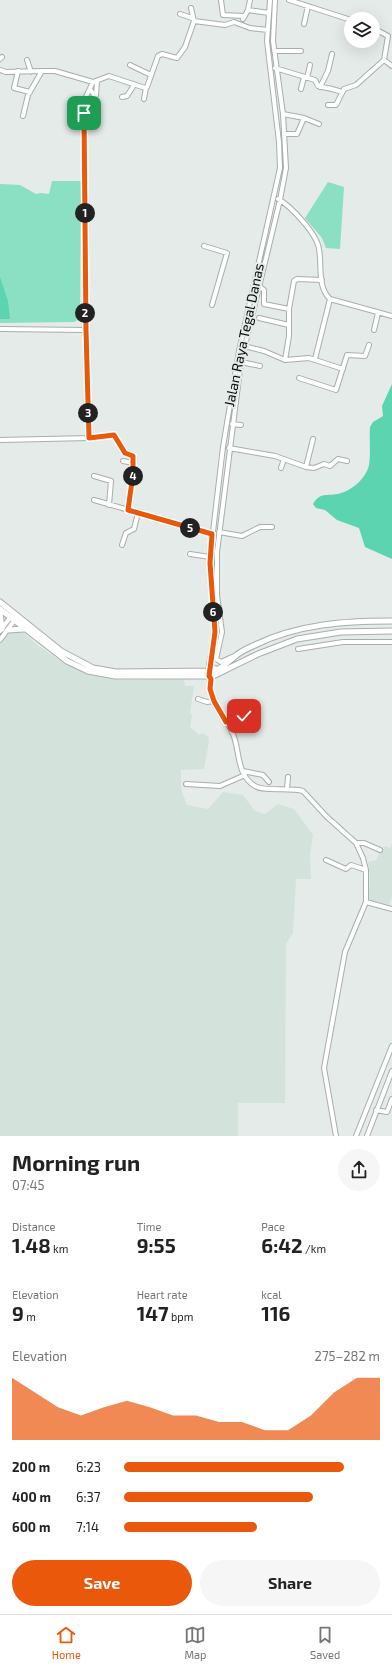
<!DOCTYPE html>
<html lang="en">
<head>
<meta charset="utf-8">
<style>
	:root { --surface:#fff; --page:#f6f6f6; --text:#222; --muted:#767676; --line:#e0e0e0; --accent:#ea580c }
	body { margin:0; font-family:"Exo 2",sans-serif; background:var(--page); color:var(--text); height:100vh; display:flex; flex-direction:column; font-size:15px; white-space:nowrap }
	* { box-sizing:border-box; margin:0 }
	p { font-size:13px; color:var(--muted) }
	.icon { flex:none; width:22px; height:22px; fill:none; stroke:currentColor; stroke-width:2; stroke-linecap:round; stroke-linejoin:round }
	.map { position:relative; height:1136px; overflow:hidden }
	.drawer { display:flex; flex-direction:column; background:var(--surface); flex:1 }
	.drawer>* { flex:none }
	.controls { position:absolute; left:344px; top:12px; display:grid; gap:8px }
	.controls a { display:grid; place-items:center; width:36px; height:36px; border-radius:50%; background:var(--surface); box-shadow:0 4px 16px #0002; font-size:20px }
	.pin { position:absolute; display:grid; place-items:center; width:34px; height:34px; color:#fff; margin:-17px; border-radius:8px; box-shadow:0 2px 6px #0006 }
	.km { position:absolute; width:20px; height:20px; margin:-10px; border-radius:50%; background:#222; color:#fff; font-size:11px; line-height:20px; text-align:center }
	.round { display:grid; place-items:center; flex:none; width:42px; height:42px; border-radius:21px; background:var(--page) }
	.headline { display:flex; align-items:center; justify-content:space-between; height:68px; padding:0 12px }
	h1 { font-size:22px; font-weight:700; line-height:30px }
	.figures { display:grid; grid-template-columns:repeat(3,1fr); gap:6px; height:68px; padding:4px 12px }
	.figures div { display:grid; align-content:center }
	.figures b { font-size:20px; font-weight:700 }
	.figures small { font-size:11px; font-weight:400 }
	.figures p { font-size:11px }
	.chart { height:112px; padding:8px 12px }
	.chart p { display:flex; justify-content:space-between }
	.chart svg { width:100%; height:72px; margin-top:4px; fill:var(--accent); opacity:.7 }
	.cta { display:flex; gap:8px; margin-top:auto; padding:8px 12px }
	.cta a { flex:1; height:46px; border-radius:24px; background:var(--accent); color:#fff; font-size:16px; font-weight:700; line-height:46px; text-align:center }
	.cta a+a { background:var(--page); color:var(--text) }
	ul { padding:0 12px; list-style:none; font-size:13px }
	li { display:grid; grid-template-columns:64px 48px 1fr; align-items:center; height:30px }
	li i { height:10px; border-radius:5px; background:var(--accent) }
	.tabs { display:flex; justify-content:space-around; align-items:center; height:56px; border-top:1px solid var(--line); background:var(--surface); font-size:11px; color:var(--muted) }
	.tabs a { display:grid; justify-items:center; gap:2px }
	.tabs .active { color:var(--accent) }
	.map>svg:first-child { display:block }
	.built { fill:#d3e3dc }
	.green { fill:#8bdfc2 }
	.water { fill:#5cd4af }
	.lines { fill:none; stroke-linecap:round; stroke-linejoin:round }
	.minor-casing { stroke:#a7afac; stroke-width:6 }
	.major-casing { stroke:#a7afac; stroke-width:7 }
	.minor { stroke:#fff; stroke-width:4 }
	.major { stroke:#fff; stroke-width:5 }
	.route-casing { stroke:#fff; stroke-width:8 }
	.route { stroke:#ea580c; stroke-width:5 }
	.labels { text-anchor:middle; stroke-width:4; stroke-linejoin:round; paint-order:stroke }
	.street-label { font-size:14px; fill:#0a0c0b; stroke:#e4ebe8 }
</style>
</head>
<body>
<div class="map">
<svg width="392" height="1136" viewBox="0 0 392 1136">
	<rect width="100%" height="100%" fill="#e4ebe8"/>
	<!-- built -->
	<path class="built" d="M0,614L39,646L64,663L91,675L119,680L184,679L185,686H194L190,713L192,715L190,727L199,735L202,733L208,736L209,742L204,769L181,770V789L187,805L208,809L223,792L243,795L255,811L265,814L278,804L294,809L313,835L310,854L311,879H296L293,933L286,944L285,1103H238V1136H0Z
		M392,844V897L389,905L369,900L370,878L368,862L376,860L383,846L390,848Z"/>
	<!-- green -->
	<path class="green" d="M52,181H81L80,319L74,322L0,323V184L20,185L36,194L41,193L49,194Z
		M328,182L344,187L340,249L326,248L322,238L305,218Z"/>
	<!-- water -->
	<path class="water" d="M0,277L8,301L10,319H0Z
		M392,384V559L365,547L359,528L337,520L325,510L316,508L313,504C320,492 327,496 338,494C351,491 366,479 369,465C371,453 369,439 370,427L373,422L383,416L382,406Z"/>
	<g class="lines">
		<!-- minor casing -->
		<g class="minor-casing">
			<path id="minor" d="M221,0L223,15L244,16
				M289,0L351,20
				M191,8L194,21
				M248,10L269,13
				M180,14L192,18
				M243,19L248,10L250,0
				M304,24L308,6
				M373,28L388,36L384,60L392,66
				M274,51H301
				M0,59L2,57
				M27,60L31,72
				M130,65L151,75
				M275,68L315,80L318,86C326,88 334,89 342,92
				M0,70L6,72L42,71
				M18,71L14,88L30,92
				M307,78L310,65
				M320,87L328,71L332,54
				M90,89L94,95H96L97,82
				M301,89L304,77
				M122,97L127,96L134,85
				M144,99L146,88
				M328,105H336L344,89L356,85L384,60
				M283,114L304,118L319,124
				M23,116L28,95L42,71H55L93,82L109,76L145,88L147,87L158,56L162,54L177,58L185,47L194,21L225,25L234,22L250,28L268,30
				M285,134H297L304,118
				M278,199C291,206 317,234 319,249C322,265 317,287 330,299L392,316
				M204,246L227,253L212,305
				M259,286L264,290V304L289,309
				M259,318L289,325
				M0,329L86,330L89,438L0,440
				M86,330L84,113L82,105L93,82
				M374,330L378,313
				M244,346L264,351L285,360L309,358L343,369
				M315,359L330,299
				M285,360L289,336V309L294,281L297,279L322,280
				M241,362L260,366
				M299,378L336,390L347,355L365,356L369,345
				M232,424L241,425
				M89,438L114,435L125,453L133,456L134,465L128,510
				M229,448L275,456L306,467L314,468L324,464L330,466L338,459L347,461
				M123,461L134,463
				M306,467L313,439
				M281,468L284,459
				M94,476L111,481L109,505
				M94,500L212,534
				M219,532L242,536L260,527H272
				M122,545L126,533L134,529L138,513
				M190,554L210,557
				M0,631L12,615
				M0,640L16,618
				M298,649L343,642H392
				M232,657L221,662L216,659L222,632L217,595V552L241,362L280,200L286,168L283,114L273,41L275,0
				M211,678C206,701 225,715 233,734C240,750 236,775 255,786C265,792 290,787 303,791L326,816L356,843L363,858L366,870V902L345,952L324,1068L336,1136
				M211,679L208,671L215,632L210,557L223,447L239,351L280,168L279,142L267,41L270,0
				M198,699L207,702L214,701
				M226,722L238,713H243L244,716
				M243,771L263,775L269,782
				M186,784L220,786L245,775
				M287,789L288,777
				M356,843H364L380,850
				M326,860L346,869L351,865L366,870
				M366,902L392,909
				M376,1110L387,1112L392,1099
				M356,1136L392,1046
				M367,1136L392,1071"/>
		</g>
		<!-- major casing -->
		<g class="major-casing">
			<path id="major" d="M0,602L61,651L93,668L116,672L214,671C223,668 228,662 234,657C240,652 248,648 255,645C298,624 345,621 392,621
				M0,609L67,661L88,671L115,676H213L258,654L297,639L341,632L392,631
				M0,612L2,629
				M8,630L24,629
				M210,664L213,668L219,670"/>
		</g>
		<!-- minor -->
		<use href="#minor" class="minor"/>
		<!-- major -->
		<use href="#major" class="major"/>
	</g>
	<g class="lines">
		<!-- route casing -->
		<g class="route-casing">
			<path id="route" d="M84,113L86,330L89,438L114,435L125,453L133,456V474L128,510L212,534L210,563L215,632L209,676L211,679L210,689L214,701L226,722L238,713H243L244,716"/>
		</g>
		<!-- route -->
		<use href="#route" class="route"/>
	</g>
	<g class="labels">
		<!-- street labels -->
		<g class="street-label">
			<text transform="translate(244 335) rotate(-78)" y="5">Jalan Raya Tegal Danas</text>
		</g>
	</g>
</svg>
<div class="controls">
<a><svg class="icon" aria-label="layers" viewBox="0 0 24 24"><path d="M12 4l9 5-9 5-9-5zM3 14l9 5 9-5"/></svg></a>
</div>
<div class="pin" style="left:84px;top:113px;background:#1e9e55"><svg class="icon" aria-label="arrive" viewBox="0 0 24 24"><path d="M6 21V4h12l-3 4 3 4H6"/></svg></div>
<div class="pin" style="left:244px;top:716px;background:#d93025"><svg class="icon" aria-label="check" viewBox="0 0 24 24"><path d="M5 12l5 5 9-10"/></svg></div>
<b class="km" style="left:85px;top:213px">1</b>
<b class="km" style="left:85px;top:313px">2</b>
<b class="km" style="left:88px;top:413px">3</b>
<b class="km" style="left:133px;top:476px">4</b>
<b class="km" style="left:190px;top:528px">5</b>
<b class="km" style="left:213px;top:612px">6</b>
</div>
<section class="drawer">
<div class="headline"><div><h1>Morning run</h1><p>07:45</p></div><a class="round"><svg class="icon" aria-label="share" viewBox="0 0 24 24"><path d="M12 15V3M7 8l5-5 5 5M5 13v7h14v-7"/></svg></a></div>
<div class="figures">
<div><p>Distance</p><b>1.48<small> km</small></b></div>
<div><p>Time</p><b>9:55</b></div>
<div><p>Pace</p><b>6:42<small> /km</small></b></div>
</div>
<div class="figures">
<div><p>Elevation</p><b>9<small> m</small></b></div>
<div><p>Heart rate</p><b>147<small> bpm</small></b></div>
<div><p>kcal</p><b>116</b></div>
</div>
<div class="chart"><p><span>Elevation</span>275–282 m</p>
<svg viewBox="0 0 160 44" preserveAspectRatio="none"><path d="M0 44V6L10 15L20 24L30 29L40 24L50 20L60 24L70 29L80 29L90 33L100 33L110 38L120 38L130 29L140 15L150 6L160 6V44z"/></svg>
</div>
<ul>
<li><b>200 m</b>6:23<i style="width:86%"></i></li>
<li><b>400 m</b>6:37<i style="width:74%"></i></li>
<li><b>600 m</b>7:14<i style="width:52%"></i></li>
</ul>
<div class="cta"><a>Save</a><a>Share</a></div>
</section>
<nav class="tabs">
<a class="active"><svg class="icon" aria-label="home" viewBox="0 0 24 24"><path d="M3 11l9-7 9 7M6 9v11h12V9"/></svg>Home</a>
<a><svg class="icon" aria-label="map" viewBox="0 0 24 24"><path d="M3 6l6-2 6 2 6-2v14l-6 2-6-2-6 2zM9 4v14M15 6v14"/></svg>Map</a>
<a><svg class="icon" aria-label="saved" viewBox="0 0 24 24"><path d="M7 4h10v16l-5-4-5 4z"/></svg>Saved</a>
</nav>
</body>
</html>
